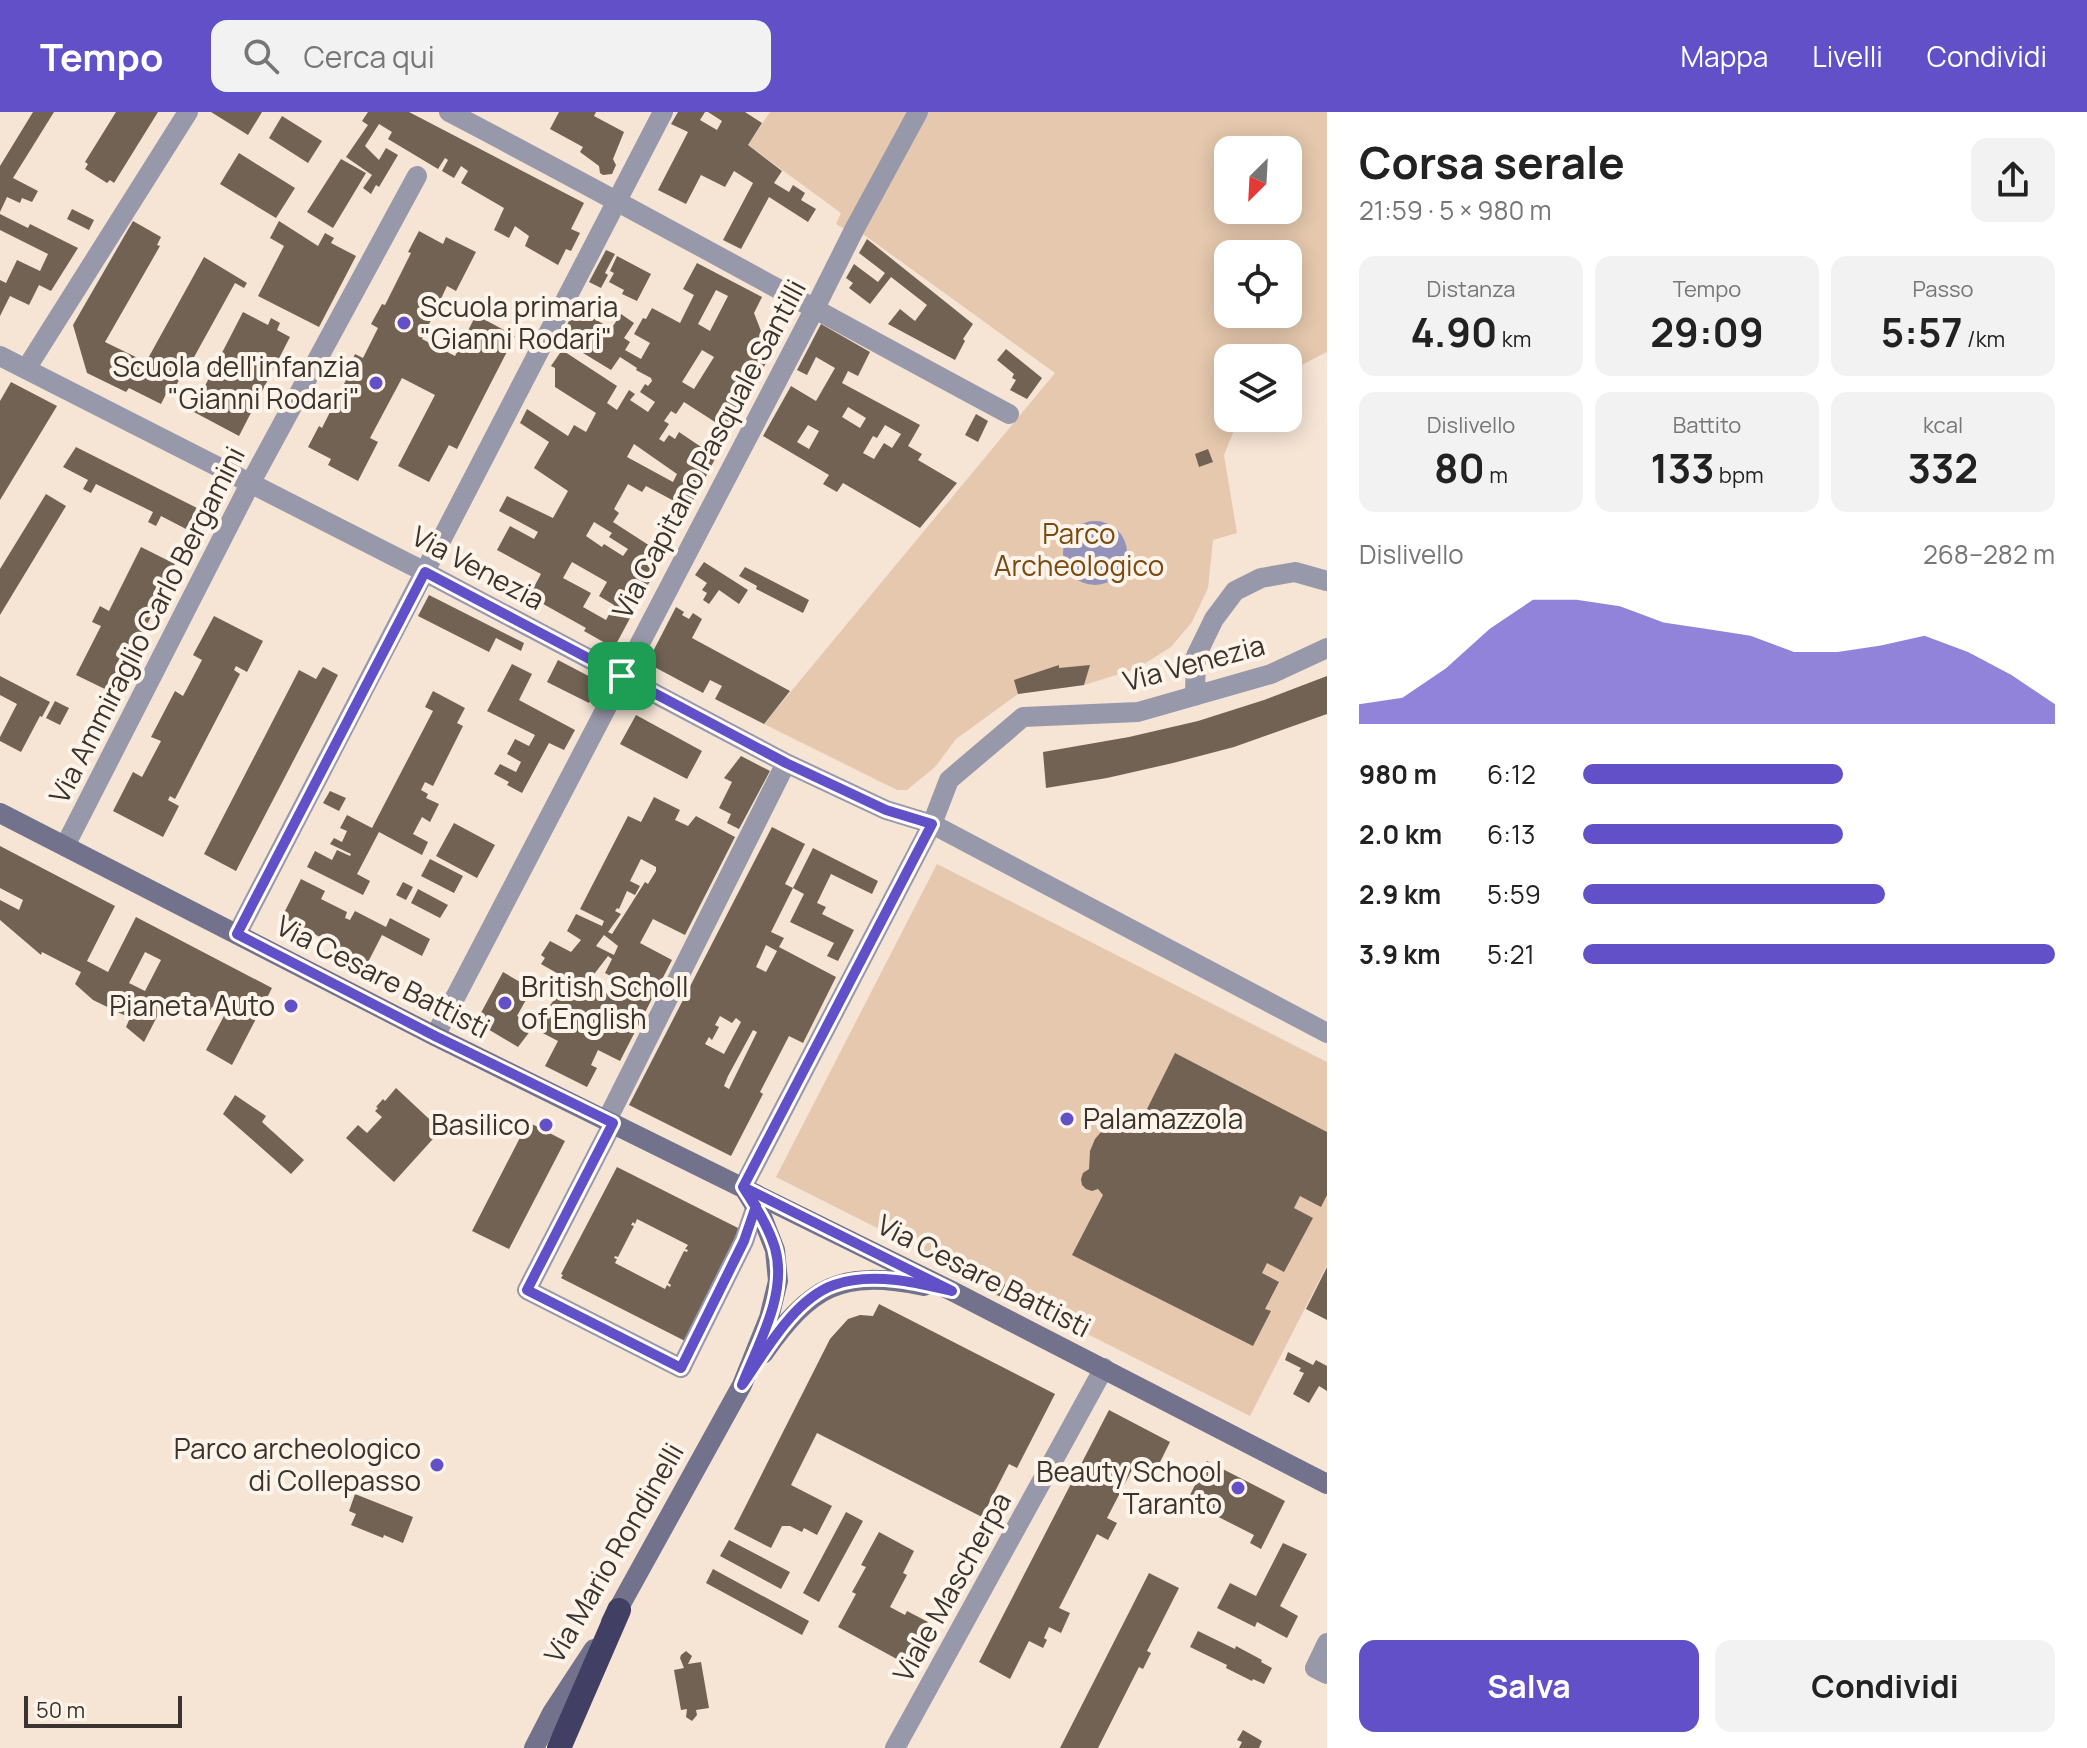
<!DOCTYPE html>
<html lang="it">
<head>
<meta charset="utf-8">
<style>
	:root { --surface:#fff; --page:#f2f2f2; --text:#222; --muted:#767676; --accent:#6250c9 }
	body { margin:0; font-family:Manrope,sans-serif; background:var(--page); color:var(--text); height:100vh; display:flex; flex-direction:column; font-size:30px; white-space:nowrap }
	* { box-sizing:border-box; margin:0 }
	p { font-size:26px; color:var(--muted) }
	.icon { flex:none; width:44px; height:44px; fill:none; stroke:currentColor; stroke-width:2; stroke-linecap:round; stroke-linejoin:round }
	.map { position:relative; flex:1; overflow:hidden }
	.drawer { display:flex; flex-direction:column; background:var(--surface); width:760px }
	.drawer>* { flex:none }
	.needle { width:52px; rotate:204deg }
	.fabs { position:absolute; left:1214px; top:24px; display:grid; gap:16px }
	.fabs a { display:grid; place-items:center; width:88px; height:88px; border-radius:16px; background:var(--surface); box-shadow:0 4px 20px #0003; font-size:40px }
	.scale { position:absolute; left:24px; bottom:20px; width:158px; box-sizing:border-box; padding-left:8px; border:4px solid #3b342e; border-top:0; font-size:22px; line-height:28px; white-space:nowrap; color:#3b342e; -webkit-text-stroke:6px #fef4ea; paint-order:stroke }
	.pin { position:absolute; display:grid; place-items:center; width:68px; height:68px; color:#fff; margin:-34px; border-radius:16px; box-shadow:0 4px 12px #0006 }
	.round { display:grid; place-items:center; flex:none; width:84px; height:84px; border-radius:16px; background:var(--page) }
	.head { display:flex; align-items:center; justify-content:space-between; height:136px; padding:0 32px }
	h1 { font-size:44px; font-weight:700; line-height:60px }
	.stats { display:grid; grid-template-columns:repeat(3,1fr); gap:12px; height:136px; padding:8px 32px }
	.stats div { display:grid; align-content:center; border-radius:16px; background:var(--page); text-align:center }
	.stats b { font-size:40px; font-weight:700 }
	.stats small { font-size:22px; font-weight:400 }
	.stats p { font-size:22px }
	.chart { height:224px; padding:16px 32px }
	.chart p { display:flex; justify-content:space-between }
	.chart svg { width:100%; height:144px; margin-top:8px; fill:var(--accent); opacity:.7 }
	.primary-button { display:flex; gap:16px; margin-top:auto; padding:16px 32px }
	.primary-button a { flex:1; height:92px; border-radius:16px; background:var(--accent); color:#fff; font-size:32px; font-weight:700; line-height:92px; text-align:center }
	.primary-button a+a { background:var(--page); color:var(--text) }
	ul { padding:0 32px; list-style:none; font-size:26px }
	li { display:grid; grid-template-columns:128px 96px 1fr; align-items:center; height:60px }
	li i { height:20px; border-radius:10px; background:var(--accent) }
	header { display:flex; align-items:center; gap:48px; box-sizing:border-box; height:112px; padding:0 40px; background:var(--accent); color:#fff }
	header strong { font-size:38px }
	nav { display:flex; gap:44px; margin-inline-start:auto; font-size:28px }
	.search { width:560px; height:72px; background:var(--page); display:flex; align-items:center; gap:20px; box-sizing:border-box; padding:0 28px; border-radius:16px; color:var(--muted); font-size:30px }
	main { display:flex; flex:1; min-height:0 }
	.map>svg:first-child { display:block }
	.green { fill:#e5c8ad; fill-rule:evenodd }
	.water { fill:#9292bb }
	.building { fill:#716254; fill-rule:evenodd }
	.lines { fill:none; stroke-linecap:round; stroke-linejoin:round }
	.street { stroke:#9898ab; stroke-width:20 }
	.secondary { stroke:#72728d; stroke-width:20 }
	.highway { stroke:#413f63; stroke-width:24 }
	.route-casing { stroke:#fff; stroke-width:16 }
	.route { stroke:#6250c9; stroke-width:10 }
	.poi-dot { fill:#6250c9; stroke:#fef4ea; stroke-width:3 }
	.labels { text-anchor:middle; stroke-width:8; stroke-linejoin:round; paint-order:stroke }
	.poi-label { font-size:28px; fill:#3b342e; stroke:#fef4ea; text-anchor:end }
	.street-label { font-size:28px; fill:#3b342e; stroke:#fef4ea }
	.park-label { font-size:28px; fill:#784b15; stroke:#fef4ea }
</style>
</head>
<body>
<header>
<strong>Tempo</strong>
<div class="search"><svg class="icon" aria-label="search" viewBox="0 0 24 24"><circle cx="10" cy="10" r="6"/><path d="M15 15l6 6"/></svg>Cerca qui</div>
<nav><a>Mappa</a><a>Livelli</a><a>Condividi</a></nav>
</header>
<main>
<div class="map">
<svg width="1327" height="1636" viewBox="0 0 1327 1636">
	<rect width="100%" height="100%" fill="#f6e5d5"/>
	<!-- green -->
	<path class="green" d="M770,0H1327V240L1288,260V246H1228V306H1239L1224,343L1237,421L1213,428L1208,476L1192,510L1171,535L1136,557L1084,573L1018,582L956,627L935,655L907,678H897L764,612L1055,261L863,122L860,126L836,112L841,101L748,33ZM1228,38H1288V98H1228ZM1228,142H1288V202H1228Z
		M937,752L1327,950V1153L1250,1304L776,1065Z"/>
	<!-- water -->
	<path class="water" d="M1063 441a32 32 0 1 1 64 0a32 32 0 1 1-64 0Z"/>
	<!-- building -->
	<path class="building" d="M33,0H54L13,66L38,79L32,90L22,86L20,91L7,85L0,100V54Z
		M116,0H158L114,71L110,68L107,71L85,57L88,52L85,50Z
		M211,0H262L248,23Z
		M368,0H409L584,91L571,117L580,121L571,139L566,137L558,153L525,134L529,124L515,114L509,126L494,118L504,96L461,71L468,59L461,54L454,66L442,59L448,48L445,46L438,57L388,27L392,20L379,12L365,34L379,48L386,36L398,43L379,75L376,73L371,82L363,76L372,63L346,45L368,13L362,9Z
		M559,0H596L594,4L624,20L613,47L616,53L612,62L603,63L600,61L599,54L580,40L583,35L550,17Z
		M678,0H705L700,8L717,18L722,9L708,0H745L762,11L748,33L782,59L774,71L789,80L793,73L805,81L801,88L816,97L808,110L769,85L741,137L723,128L753,71L734,59L725,75L701,63L686,92L658,78L688,20L671,12Z
		M282,4L322,29L308,51L269,26Z
		M239,41L295,76L276,106L220,72Z
		M341,47L366,61L333,116L307,100Z
		M72,97L94,108L89,118L67,107Z
		M0,102L28,116L30,112L78,136L51,179L39,173L29,193L10,184L0,204V168L6,171L17,148L40,159L48,142L0,118Z
		M133,109L161,125L157,133L160,134L105,230L146,250L204,145L247,171L244,176L235,171L193,247L190,246L171,284L166,282L161,292L129,276L126,280L87,261L73,213Z
		M279,109L318,134L325,121L334,126L331,131L356,144L319,215L258,184L284,134L270,126Z
		M419,119L443,132L446,125L476,140L456,179L447,174L422,227L455,244L476,203L515,224L457,337L449,333L429,370L398,354L435,283L402,266L370,326L378,330L358,369L328,353L331,347L308,335L319,314L322,316L348,264L345,263L355,242L363,246L378,216L371,212L382,192L385,193L411,141L408,140Z
		M867,127L973,212L963,227L965,229L955,248L888,212L900,197L915,209L927,193L891,165L870,192L849,176L853,171L846,166L854,152L878,170L885,161L859,141Z
		M606,138L615,142L605,161L608,163L601,176L589,170Z
		M617,144L651,162L637,189L622,182L624,178L609,170L614,161L610,159Z
		M697,151L762,185L754,201L766,232L774,236L729,319L684,290L676,302L671,299L664,309L669,312L659,327L664,330L669,323L675,327L679,320L716,345L689,397L646,374L642,380L628,372L614,397L619,401L613,410L664,443L614,536L584,519L586,516L529,484L541,462L497,438L510,414L534,427L538,420L499,399L507,384L553,406L568,379L534,356L549,330L520,311L527,297L568,324L574,313L586,320L596,301L555,275V256L551,254L562,238L617,274L607,291L617,298L629,278L635,282L630,288L648,300L655,290L640,280L645,272L648,274L652,269L651,266L636,258L637,256L620,245L611,258L560,227L576,195L611,217L621,202L634,211L624,226L630,230L625,238L641,247L650,231L634,222L643,206L646,207L652,196L680,211L694,183L683,177ZM716,178L728,184L710,219L698,212ZM702,238L714,245L694,277L682,270ZM634,332L677,362L673,370L627,345ZM594,410L612,421L609,425L628,437L623,444L604,432L602,435L586,424ZM572,450L607,470L599,484L614,493L606,508L583,495L591,481L563,466Z
		M243,200L268,213L271,206L280,211L277,218L290,225L239,324L192,299Z
		M821,212L870,240L858,264L848,259L842,271L920,313L908,334L922,342L918,348L957,371L920,416L843,371L837,380L823,372L829,363L763,324L791,274L816,289L835,256L816,245L807,263L797,258ZM848,295L866,306L860,316L842,305ZM808,313L819,319L809,337L797,330ZM885,313L901,322L892,336L884,331L874,347L863,341L873,324L877,326Z
		M1006,237L1042,266L1027,287L1010,278L1016,268L1012,266L1014,262L997,248Z
		M11,270L57,294L0,388V289Z
		M976,302L988,309L978,330L965,323Z
		M76,335L197,396L186,417L161,404L156,414L148,410L153,400L96,372L91,381L83,377L88,368L63,355Z
		M1208,337L1213,350L1199,355L1195,342Z
		M46,382L66,394L0,503V457Z
		M141,435L175,452L172,457L174,458L115,577L113,576L111,580L76,563L101,514L92,510L100,494L109,499Z
		M704,450L748,478L739,492L719,478L709,492L703,488L707,481L702,478L707,471L695,463Z
		M745,455L809,488L803,501L756,477L757,474L739,464Z
		M429,483L524,531L521,539L496,526L489,540L418,504Z
		M676,495L684,500L682,503L689,507L693,501L702,507L692,526L790,579L764,612L715,587L722,574L710,568L703,581L647,551Z
		M214,504L263,529L247,560L236,554L234,558L240,562L175,687L170,684L168,688L179,694L163,725L113,699L133,660L142,665L161,629L151,625L175,579L183,584L202,548L193,543Z
		M558,548L600,570L589,591L547,570Z
		M512,552L532,562L519,588L575,618L564,638L549,631L522,681L507,673L509,670L494,662L500,652L516,660L521,650L507,642L515,627L529,634L535,623L487,599Z
		M1059,553V556L1090,553L1084,573L1018,582L1014,568Z
		M323,555L338,563L236,759L204,742L299,558L316,567Z
		M0,564L50,590L42,605L40,604L21,640L0,629V625L17,592L0,583Z
		M1327,564V602L1234,635L1173,651L1107,666L1046,676L1043,640L1129,625L1198,609L1264,588Z
		M433,579L465,596L457,611L463,614L433,674L425,670L421,678L428,682L426,686L439,692L430,710L422,705L413,722L428,730L422,743L379,720L357,762L370,769L363,783L307,755L315,739L332,748L337,738L350,744L351,742L330,732L334,726L342,730L347,719L340,716L347,703L372,716L433,599L425,595Z
		M55,589L69,596L60,613L46,606Z
		M636,603L702,639L687,667L620,632Z
		M741,644L770,659L739,717L727,711L731,702L719,696L732,670L724,666Z
		M330,679L346,686L339,699L323,691Z
		M654,685L680,698L675,708L688,714L696,704L735,725L685,823L653,807L640,831L672,848L620,949L598,938L591,953L597,956L587,975L545,954L558,929L533,916L569,868L541,852L545,846L541,843L550,829L571,840L581,828L567,819L576,802L602,814L604,809L580,797L628,704L641,710ZM641,747L656,755V759L648,772L645,770L612,822L608,820L621,802L615,799L617,796L619,797L627,779L635,783L640,774L630,769ZM604,823L618,834L614,843L596,834ZM608,844L612,847L605,861L618,868L611,883L595,876L591,883L582,878Z
		M454,711L495,733L477,766L436,744Z
		M772,715L805,732L785,772L793,776L813,736L878,769L872,782L831,762L817,791L826,795L822,802L854,818L838,849L827,844L834,831L790,810L804,782L793,776L771,820L784,826L779,835L836,865L803,931L789,924L760,980L763,982L731,1044L629,993ZM766,833L777,839L766,860L756,855ZM720,904L732,911L736,906L741,910L724,942L705,932L709,925L712,928L719,915L715,913ZM753,918L757,920L729,977L724,974L728,964Z
		M0,734L115,794L87,849L108,860L136,805L272,876L232,953L206,938L225,902L212,895L205,908L191,902L197,889L183,882L175,897L164,891L144,930L126,915L130,906L93,888L75,872L81,860L42,840L41,843L0,808V788L19,798L23,788L0,776ZM145,840L161,848L145,879L129,871Z
		M430,747L463,764L454,781L421,764Z
		M301,767L325,779L321,787L347,800L345,806L350,808L355,799L386,815L390,806L430,827L422,844L382,823L366,854L335,837L337,834L282,805Z
		M403,770L413,775L406,788L396,783Z
		M418,777L448,793L440,806L411,791Z
		M503,860L532,877L517,904L526,909L524,914L531,918L518,935L476,910Z
		M1175,941L1327,1020V1083L1321,1095L1300,1084L1294,1096L1313,1106L1284,1160L1267,1151L1262,1161L1279,1170L1265,1197L1271,1199L1253,1234L1072,1143L1103,1083L1098,1077L1092,1079L1086,1077L1082,1073L1081,1067L1083,1061L1089,1057L1090,1039L1095,1027L1107,1013L1118,1006L1136,1002L1144,1003Z
		M396,976L441,1018L394,1070L346,1026L358,1013L367,1021L382,1005L375,999L378,996L376,995L383,987L385,989Z
		M235,983L266,1004L262,1010L304,1048L291,1062L223,1002Z
		M528,1010L565,1029L509,1137L472,1119Z
		M617,1055L742,1118L685,1229L561,1166L563,1163L561,1162ZM637,1107L688,1133L685,1137L688,1138L687,1140L684,1139L668,1171L671,1173L670,1175L667,1173L665,1177L615,1151L617,1147L614,1146L615,1144L618,1145L634,1114L631,1113L633,1110L635,1112Z
		M1327,1155V1208L1306,1197Z
		M991,1166L1040,1190L1034,1202L985,1177Z
		M879,1192L1055,1282L1017,1356L1009,1352L982,1405L817,1321L791,1373L832,1394L817,1423L804,1416L802,1420L790,1414H782L771,1436L734,1417L830,1227L848,1207L860,1203L873,1204Z
		M1288,1240L1313,1253L1316,1248L1327,1254V1279L1319,1274L1309,1291L1293,1282L1304,1261L1299,1259L1301,1256L1285,1248Z
		M1109,1298L1170,1330L1153,1364L1134,1354L1107,1406L1117,1411L1108,1428L1097,1422L1059,1496L1070,1501L1061,1521L1049,1515L1044,1526L1047,1528L1043,1536L1029,1529L1010,1567L979,1550Z
		M1207,1349L1285,1389L1261,1437L1250,1431L1254,1423L1187,1389Z
		M355,1382L413,1405L403,1431L384,1423L383,1426L351,1413L356,1402L349,1399Z
		M846,1400L863,1409L819,1490L803,1481Z
		M879,1420L914,1439L903,1461L907,1463L890,1495L905,1503L907,1499L928,1510L926,1513L938,1519L917,1558L838,1515L856,1482L852,1480L866,1455L861,1453Z
		M729,1428L790,1460L781,1477L720,1444Z
		M1283,1431L1307,1442L1280,1494L1298,1504L1287,1526L1257,1510L1255,1515L1217,1496L1230,1471L1256,1484Z
		M713,1457L809,1509L802,1523L706,1471Z
		M1149,1461L1179,1476L1147,1539L1151,1541L1143,1557L1139,1555L1098,1636H1060Z
		M1198,1519L1235,1537L1236,1534L1262,1548L1261,1550L1272,1556L1264,1572L1253,1567L1252,1569L1226,1556L1227,1553L1190,1535Z
		M686,1539L692,1544L688,1552L701,1550L709,1596L696,1598L697,1603L692,1609L686,1605L687,1597L681,1598L674,1558L684,1556L680,1546L681,1543Z
		M1243,1618L1262,1629L1259,1636H1239L1242,1630L1237,1628Z"/>
	<g class="lines">
		<!-- street -->
		<path class="street" d="M449,0C637,98 822,202 1009,302
			M0,244L425,460L786,651L886,698L932,712L1327,921
			M26,257L188,0
			M1195,584L1196,544L1214,507L1235,479L1261,466L1295,460L1327,469
			M65,734L251,370L417,64
			M237,822L663,0
			M435,924L814,198L855,116L918,0
			M607,1008L786,651
			M613,1011L527,1178L681,1256L744,1129L756,1094
			M743,1075L932,712L949,668L1023,605L1138,600L1271,562L1327,536
			M1327,1531L1315,1556L1327,1562
			M895,1636L1104,1256"/>
		<!-- secondary -->
		<path class="secondary" d="M0,701L435,924L952,1179L1327,1372
			M763,1242C811,1174 840,1157 924,1174
			M611,1510L742,1273L769,1206L778,1169L775,1138L763,1107L745,1078
			M534,1636L552,1601L594,1537"/>
		<!-- highway -->
		<path class="highway" d="M559,1636L619,1498"/>
	</g>
	<g class="lines">
		<!-- route casing -->
		<g class="route-casing">
			<path id="route" d="M622,564L425,460L237,822L435,924L613,1011L527,1178L681,1256L744,1129L756,1094L743,1075L952,1179C934,1175 915,1170 896,1168C877,1166 853,1166 834,1173C794,1187 765,1240 742,1273C758,1232 788,1182 775,1136C768,1114 756,1095 743,1075L932,712L886,698L786,651L622,564"/>
		</g>
		<!-- route -->
		<use href="#route" class="route"/>
	</g>
	<!-- markers -->
	<g class="poi-dot">
		<circle cx="404" cy="211" r="8"/>
		<circle cx="376" cy="271" r="8"/>
		<circle cx="505" cy="891" r="8"/>
		<circle cx="291" cy="894" r="8"/>
		<circle cx="1067" cy="1007" r="8"/>
		<circle cx="546" cy="1013" r="8"/>
		<circle cx="437" cy="1353" r="8"/>
		<circle cx="1238" cy="1376" r="8"/>
	</g>
	<g class="labels">
		<!-- poi labels -->
		<g class="poi-label">
			<text x="420" y="205" text-anchor="start">Scuola primaria<tspan x="420" dy="32">"Gianni Rodari"</tspan></text>
			<text x="360" y="265">Scuola dell'infanzia<tspan x="360" dy="32">"Gianni Rodari"</tspan></text>
			<text x="521" y="885" text-anchor="start">British Scholl<tspan x="521" dy="32">of English</tspan></text>
			<text x="275" y="904">Pianeta Auto</text>
			<text x="1083" y="1017" text-anchor="start">Palamazzola</text>
			<text x="530" y="1023">Basilico</text>
			<text x="421" y="1347">Parco archeologico<tspan x="421" dy="32">di Collepasso</tspan></text>
			<text x="1222" y="1370">Beauty School<tspan x="1222" dy="32">Taranto</tspan></text>
		</g>
		<!-- street labels -->
		<g class="street-label">
			<text transform="translate(709 337) rotate(-62)" y="10">Via Capitano Pasquale Santilli</text>
			<text transform="translate(478 456) rotate(28)" y="10">Via Venezia</text>
			<text transform="translate(147 513) rotate(-63)" y="10">Via Ammiraglio Carlo Bergamini</text>
			<text transform="translate(1194 551) rotate(-15)" y="10">Via Venezia</text>
			<text transform="translate(383 865) rotate(27)" y="10">Via Cesare Battisti</text>
			<text transform="translate(984 1164) rotate(27)" y="10">Via Cesare Battisti</text>
			<text transform="translate(614 1441) rotate(-60)" y="10">Via Mario Rondinelli</text>
			<text transform="translate(952 1475) rotate(-61)" y="10">Viale Mascherpa</text>
		</g>
		<!-- park labels -->
		<g class="park-label">
			<text x="1079" y="432">Parco<tspan x="1079" dy="32">Archeologico</tspan></text>
		</g>
	</g>
</svg>
<div class="fabs">
<a><svg class="needle" viewBox="-14 -14 28 28"><path d="M0-13l5 13h-10z" fill="#e53935"/><path d="M0 13l5-13h-10z" fill="#767676"/></svg></a>
<a><svg class="icon" aria-label="locate" viewBox="0 0 24 24"><circle cx="12" cy="12" r="6"/><path d="M12 2v4M12 18v4M2 12h4M18 12h4"/></svg></a>
<a><svg class="icon" aria-label="layers" viewBox="0 0 24 24"><path d="M12 4l9 5-9 5-9-5zM3 14l9 5 9-5"/></svg></a>
</div>
<div class="scale">50 m</div>
<div class="pin" style="left:622px;top:564px;background:#1e9e55"><svg class="icon" aria-label="arrive" viewBox="0 0 24 24"><path d="M6 21V4h12l-3 4 3 4H6"/></svg></div>
</div>
<section class="drawer">
<div class="head"><div><h1>Corsa serale</h1><p>21:59 · 5 × 980 m</p></div><a class="round"><svg class="icon" aria-label="share" viewBox="0 0 24 24"><path d="M12 15V3M7 8l5-5 5 5M5 13v7h14v-7"/></svg></a></div>
<div class="stats">
<div><p>Distanza</p><b>4.90<small> km</small></b></div>
<div><p>Tempo</p><b>29:09</b></div>
<div><p>Passo</p><b>5:57<small> /km</small></b></div>
</div>
<div class="stats">
<div><p>Dislivello</p><b>80<small> m</small></b></div>
<div><p>Battito</p><b>133<small> bpm</small></b></div>
<div><p>kcal</p><b>332</b></div>
</div>
<div class="chart"><p><span>Dislivello</span>268–282 m</p>
<svg viewBox="0 0 160 44" preserveAspectRatio="none"><path d="M0 44V38L10 36L20 27L30 15L40 6L50 6L60 8L70 13L80 15L90 17L100 22L110 22L120 20L130 17L140 22L150 29L160 38V44z"/></svg>
</div>
<ul>
<li><b>980 m</b>6:12<i style="width:55%"></i></li>
<li><b>2.0 km</b>6:13<i style="width:55%"></i></li>
<li><b>2.9 km</b>5:59<i style="width:64%"></i></li>
<li><b>3.9 km</b>5:21<i style="width:100%"></i></li>
</ul>
<div class="primary-button"><a>Salva</a><a>Condividi</a></div>
</section>
</main>
</body>
</html>
